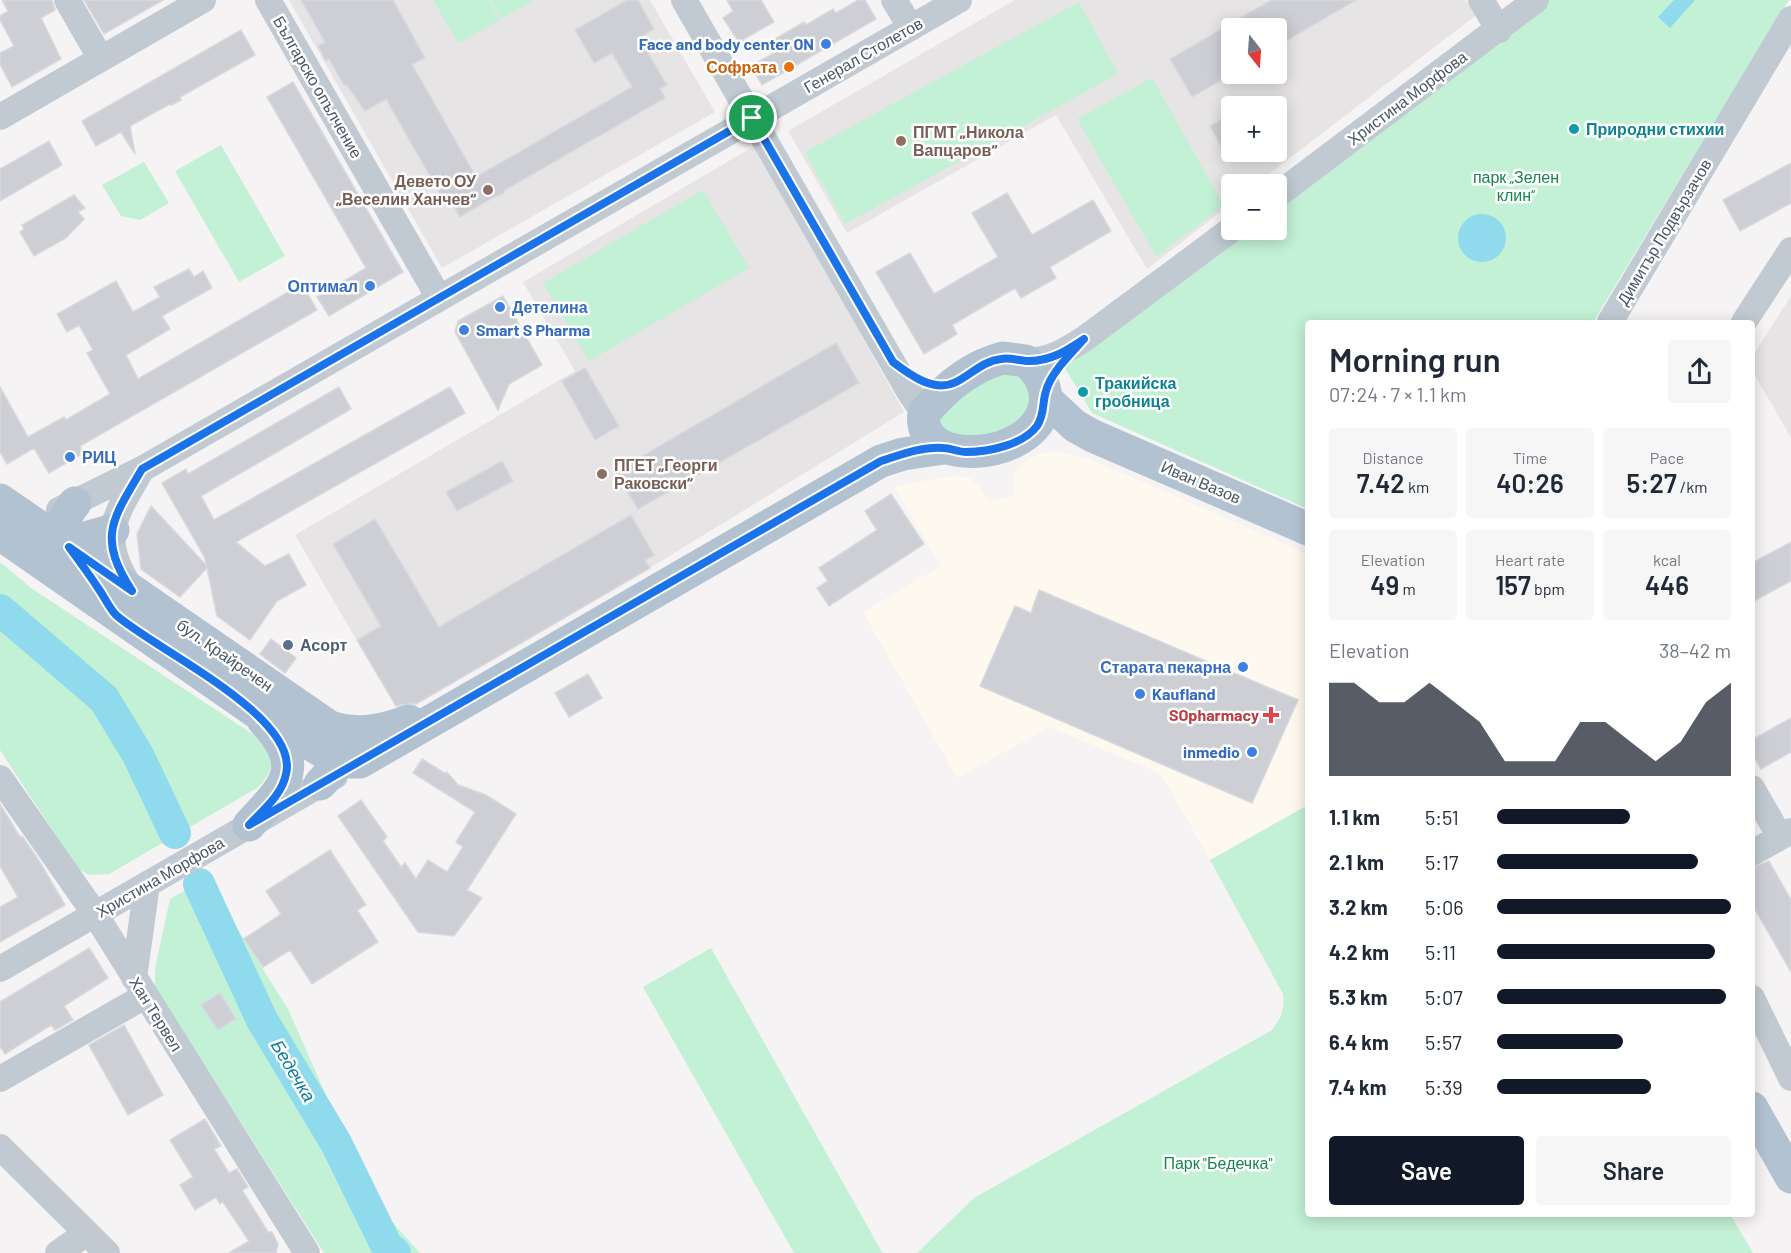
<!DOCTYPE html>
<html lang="en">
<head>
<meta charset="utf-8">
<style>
	:root { --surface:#fff; --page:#f6f6f7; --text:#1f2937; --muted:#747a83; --accent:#111827 }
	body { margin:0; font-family:Barlow,sans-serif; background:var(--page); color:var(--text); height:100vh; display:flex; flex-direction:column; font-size:22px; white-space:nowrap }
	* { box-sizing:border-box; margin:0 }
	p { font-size:20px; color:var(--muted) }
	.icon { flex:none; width:33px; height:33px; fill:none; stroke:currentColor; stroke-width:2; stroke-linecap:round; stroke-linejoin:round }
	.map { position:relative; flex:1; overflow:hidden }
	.side { position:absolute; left:1305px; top:320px; width:450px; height:897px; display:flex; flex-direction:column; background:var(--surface); border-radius:6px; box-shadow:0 3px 15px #0003 }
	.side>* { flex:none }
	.needle { width:39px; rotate:163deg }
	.fabs { position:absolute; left:1221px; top:18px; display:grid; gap:12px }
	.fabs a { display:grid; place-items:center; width:66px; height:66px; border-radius:6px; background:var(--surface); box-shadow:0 3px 15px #0003; font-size:30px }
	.pin { position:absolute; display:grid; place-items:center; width:51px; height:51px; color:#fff; margin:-26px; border:3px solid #fff; border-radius:50%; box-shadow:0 2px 6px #0007 }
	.round { display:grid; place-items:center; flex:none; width:63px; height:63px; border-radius:6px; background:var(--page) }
	.head { display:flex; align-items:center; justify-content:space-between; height:102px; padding:0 24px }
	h1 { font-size:33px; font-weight:600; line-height:45px }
	.metrics { display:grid; grid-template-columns:repeat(3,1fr); gap:9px; height:102px; padding:6px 24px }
	.metrics div { display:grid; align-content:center; border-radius:6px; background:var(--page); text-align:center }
	.metrics b { font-size:26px; font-weight:600 }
	.metrics small { font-size:16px; font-weight:400 }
	.metrics p { font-size:16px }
	.chart { height:168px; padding:12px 24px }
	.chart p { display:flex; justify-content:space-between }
	.chart svg { width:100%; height:108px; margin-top:6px; fill:var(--accent); opacity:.7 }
	.primary-button { display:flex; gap:12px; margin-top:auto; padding:12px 24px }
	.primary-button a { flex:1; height:69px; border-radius:6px; background:var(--accent); color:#fff; font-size:24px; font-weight:600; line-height:69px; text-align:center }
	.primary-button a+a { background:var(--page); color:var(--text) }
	ul { padding:0 24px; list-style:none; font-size:20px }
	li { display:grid; grid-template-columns:96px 72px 1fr; align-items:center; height:45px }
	li i { height:15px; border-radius:8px; background:var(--accent) }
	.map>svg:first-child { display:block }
	.commercial { fill:#fdf9ef }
	.education { fill:#e6e4e5; fill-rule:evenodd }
	.green { fill:#c3f1d5 }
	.water { fill:#90daee }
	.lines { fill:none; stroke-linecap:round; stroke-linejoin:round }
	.river { stroke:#90daee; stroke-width:32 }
	.building { fill:#cdcfd5; stroke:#d7d9de; stroke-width:1.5 }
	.minor { stroke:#c1cad2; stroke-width:26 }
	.major { stroke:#b3c2d1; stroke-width:33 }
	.route-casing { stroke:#fff; stroke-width:12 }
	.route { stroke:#1a73e8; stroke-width:8 }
	.shop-dot { fill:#3f7fe0; stroke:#fff; stroke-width:2 }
	.food-dot { fill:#e8710a; stroke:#fff; stroke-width:2 }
	.culture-dot { fill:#0f9aa8; stroke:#fff; stroke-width:2 }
	.education-dot { fill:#8d6e63; stroke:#fff; stroke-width:2 }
	.service-dot { fill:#5c6f8a; stroke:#fff; stroke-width:2 }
	.health-dot { fill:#e0444e; stroke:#fff; stroke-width:2 }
	.labels { text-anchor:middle; stroke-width:5; stroke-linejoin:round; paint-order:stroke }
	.shop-label { font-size:16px; font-weight:bold; fill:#366cbe; stroke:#fff; text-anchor:end }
	.street-label { font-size:16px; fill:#4a5661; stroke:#fff }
	.food-label { font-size:16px; font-weight:bold; fill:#c56008; stroke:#fff; text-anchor:end }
	.culture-label { font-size:16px; font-weight:bold; fill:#0d838f; stroke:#fff; text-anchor:start }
	.education-label { font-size:16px; font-weight:bold; fill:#785e54; stroke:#fff; text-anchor:start }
	.park-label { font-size:16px; fill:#17864f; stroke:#fff }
	.service-label { font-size:16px; font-weight:bold; fill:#4e5e75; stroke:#fff; text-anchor:start }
	.health-label { font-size:16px; font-weight:bold; fill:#be3a42; stroke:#fff; text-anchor:end }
	.water-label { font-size:18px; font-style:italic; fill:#0c7c9b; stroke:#fff }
</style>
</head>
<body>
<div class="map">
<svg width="1791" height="1253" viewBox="0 0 1791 1253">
	<rect width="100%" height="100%" fill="#f5f3f3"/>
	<!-- commercial -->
	<path class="commercial" d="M1058,452L1085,457L1308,554V805L1210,860L1161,774L1050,727L957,778L863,612L941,566L894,487L938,478L958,476L970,478L981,488L989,502L1014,496V477L1018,468L1028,459L1041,453Z"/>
	<!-- education -->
	<path class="education" d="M289,0H650L715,112L442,268Z
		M1015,0H1466L1475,16L1256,184H1232L1231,204L1147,269L1056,115L847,233L788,131ZM1232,28H1276V74H1232ZM1232,106H1276V152H1232Z
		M756,145L904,412L650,568L400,714L295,535L575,371L523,282Z
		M1791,296V438L1752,370V357Z"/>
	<!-- green -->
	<path class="green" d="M433,0H488L500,20L458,43Z
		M490,0H534L501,19Z
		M1532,0H1789L1593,322H1308V509L1092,413L1063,365L1234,230H1276L1277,196Z
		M1079,2L1118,74L845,224L805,152Z
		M1152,78L1224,206L1156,256L1077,119Z
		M221,145L285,256L239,282L175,171Z
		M144,162L169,203L140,220L121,216L102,185Z
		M703,190L749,268L589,361L543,283Z
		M1000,369L1030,381L1033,417L967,442L946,436L938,416L946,405Z
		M0,562L31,588L254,735C274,754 279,766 257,788L109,874L89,875L78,869L0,750Z
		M1308,805V1214H1730L1753,1253H917L974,1198L1272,1030C1281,1018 1285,1009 1283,994L1210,860Z
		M206,879L288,1009L341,1129L385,1214L420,1253H324L155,987V968L170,899Z
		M711,948L882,1252L881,1253H794L643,987Z"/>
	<!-- water -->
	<path class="water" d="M1674,0H1695L1670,28L1658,17Z
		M1458 238a24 24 0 1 1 48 0a24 24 0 1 1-48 0Z"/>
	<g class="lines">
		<!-- river -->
		<path class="river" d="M0,610L104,699L138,755L175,833
			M199,884L262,1020L336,1143L387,1247L395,1253"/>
	</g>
	<!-- building -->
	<path class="building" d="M2,0H52L55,10L41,18L61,59L12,87L0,64V53L14,46L0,20V16L8,11Z
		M84,0H163L104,34Z
		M301,0H393L425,58L412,64L476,177L632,87L612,53L594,63L575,30L627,0H638L654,29L639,38L667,85L660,89L665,98L505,190L503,194L494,197L460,217L447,195L442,197L386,99L365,111L346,84L344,85L329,59L326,61L318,46L325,42Z
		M727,0H761L774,22L739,42L723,18L733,11Z
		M858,0H865L876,19L762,85L751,66L781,49L775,39L804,22L806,25L833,9L836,13Z
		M1271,0H1356L1276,47V28H1232V74L1192,97L1170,59Z
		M241,30L255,55L180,97L181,100L172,105L170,104L130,126L135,154L121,132L96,146L82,121Z
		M293,82L403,272L329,316L317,297L366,268L267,97Z
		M1225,117L1232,129V140L1221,146L1210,126Z
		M49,141L62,165L0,201V169Z
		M1791,163V203L1740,231L1723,200Z
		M1007,193L1032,235L1093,200L1111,231L1050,267L1056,278L1021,298L1015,288L952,325L957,334L924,354L876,272L910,253L934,294L998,257L972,213Z
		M74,195L85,208L78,212L84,219L66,238L34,256L20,232L24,229L22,225Z
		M189,269L194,277L203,271L212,288L162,316L170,329L126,355L138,379L302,284L317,310L80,446L84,453L49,473L34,448L7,464L0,452V387L28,437L64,417L66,420L110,394L87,353L93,350L79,325L67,332L57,314L116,281L133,312L160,297L154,287Z
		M503,296L542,365L509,384L498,410L455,332L458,321Z
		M836,343L859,383L638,509L615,472Z
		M585,368L619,426L595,440L562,381Z
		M339,387L351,409L201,496L214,520L450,387L465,413L236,542L265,566L289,554L306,585L277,601L250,640L217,616L207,568L180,597L141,569L137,534L151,506L206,565L205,558L162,483L186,469L188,474Z
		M502,461L513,481L457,511L446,492Z
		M891,494L924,544L829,606L817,588L828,581L819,568L877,530L865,511Z
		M631,515L654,555L645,560L650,568L416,704L412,703L396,706L357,640L381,626L333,544L375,519L439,627Z
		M1791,542V581L1752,602V563Z
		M1039,590L1298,700L1252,803L980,686L1015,606L1031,613Z
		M271,639L296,658L285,673L260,654Z
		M588,674L602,698L569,717L555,693Z
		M1791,718V752L1761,769L1752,753V740Z
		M422,759L446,774L447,772L458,785L486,795L516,814L467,890L482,898L454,936L418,932L338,816L361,800L387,837L383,841L401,867L405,863L416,879L428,860L447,872L463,847L456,842L475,812L413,773Z
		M0,804L20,837L22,836L38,859L65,905L0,942V907L18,897L0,866Z
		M330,850L366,905L357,910L378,942L312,984L290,950L263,967L244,939L281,914L266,891Z
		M1769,861L1791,900V972L1752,904V868Z
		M89,948L108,978L64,1006L73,1020L55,1030L51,1025L5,1054L0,1046V1002Z
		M220,993L236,1019L218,1030L201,1005Z
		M124,1025L163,1095L128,1115L89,1045Z
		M205,1119L221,1146L214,1149L229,1173L237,1169L248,1187L242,1190L268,1232H272L278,1244L276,1253H229L249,1241L223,1202L220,1204L216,1197L195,1210L180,1185L193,1177L170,1140Z"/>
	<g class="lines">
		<!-- minor -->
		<path class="minor" d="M67,0L101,59
			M268,0L439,298
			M684,0L910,393L924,413
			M894,0L911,28
			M1481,0L1499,30
			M0,117L203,0
			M1276,196L1536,0
			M1610,322L1791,19
			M1744,322L1791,250
			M1026,361C1050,360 1064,352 1084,339L1232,229
			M59,510L142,469L959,0
			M131,588C97,537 115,516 142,469
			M0,778L95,914L307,1253
			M1752,788L1780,837
			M1752,853L1791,831
			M0,969L335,776
			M134,978L147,884
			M1752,998L1791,1078
			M0,1079L145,996
			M0,1147L107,1253
			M58,1253L87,1233"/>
		<!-- major -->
		<path class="major" d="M1003,358L1026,361C1039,372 1048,387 1045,405C1034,462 915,469 924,413C945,388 971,366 1003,358Z
			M1046,399L1075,426L1093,436L1308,529
			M0,500L330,727C357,736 383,731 409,721
			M75,503C57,526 60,535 77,558
			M0,534L256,712L332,757L345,762H360L881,461L903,454L944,448
			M49,538L78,540L113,530
			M320,784L332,771L328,738
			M249,825C286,785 307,767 263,720
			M1752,1108L1791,1177"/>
	</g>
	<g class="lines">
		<!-- route casing -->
		<g class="route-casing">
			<path id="route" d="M752,118L893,362C910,375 934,393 956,382C972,374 983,361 1001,359C1010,357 1020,361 1029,361C1051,361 1066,351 1084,339C1071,354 1051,372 1046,391C1042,403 1045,414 1037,426C1023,445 988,452 966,452C958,452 951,448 943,448C923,446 900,455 881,461L249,825C263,810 282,795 286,774C300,716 154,649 116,615C109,608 104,596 98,588C89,574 79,561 69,547L132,591C97,537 112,520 142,469Z"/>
		</g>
		<!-- route -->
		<use href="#route" class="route"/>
	</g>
	<!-- markers -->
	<g class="shop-dot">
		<circle cx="826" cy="44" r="6"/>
		<circle cx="370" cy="286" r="6"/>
		<circle cx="500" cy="307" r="6"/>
		<circle cx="464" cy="330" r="6"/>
		<circle cx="70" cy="457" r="6"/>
		<circle cx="1243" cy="667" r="6"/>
		<circle cx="1140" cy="694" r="6"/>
		<circle cx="1252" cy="752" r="6"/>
	</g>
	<circle class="food-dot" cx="789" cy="67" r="6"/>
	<g class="culture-dot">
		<circle cx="1574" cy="129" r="6"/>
		<circle cx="1083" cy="392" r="6"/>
	</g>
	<g class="education-dot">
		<circle cx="901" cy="141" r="6"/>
		<circle cx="488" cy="190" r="6"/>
		<circle cx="602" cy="474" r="6"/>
	</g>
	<circle class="service-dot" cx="288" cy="645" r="6"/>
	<path class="health-dot" d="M1268 706h6v6h6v6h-6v6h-6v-6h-6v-6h6z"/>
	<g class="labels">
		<!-- shop labels -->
		<g class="shop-label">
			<text x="814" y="50">Face and body center ON</text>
			<text x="358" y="292">Оптимал</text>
			<text x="512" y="313" text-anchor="start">Детелина</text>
			<text x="476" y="336" text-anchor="start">Smart S Pharma</text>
			<text x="82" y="463" text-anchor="start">РИЦ</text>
			<text x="1231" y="673">Старата пекарна</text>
			<text x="1152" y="700" text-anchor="start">Kaufland</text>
			<text x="1240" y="758">inmedio</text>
		</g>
		<!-- street labels -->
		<g class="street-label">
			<text transform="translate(863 55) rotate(-30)" y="6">Генерал Столетов</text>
			<text transform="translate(318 87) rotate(60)" y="6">Българско опълчение</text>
			<text transform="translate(1407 98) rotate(-37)" y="6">Христина Морфова</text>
			<text transform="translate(1664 232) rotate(-59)" y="6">Димитър Подвързачов</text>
			<text transform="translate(1201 482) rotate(23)" y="6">Иван Вазов</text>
			<text transform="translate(225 655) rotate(35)" y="6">бул. Крайречен</text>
			<text transform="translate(160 877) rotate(-30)" y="6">Христина Морфова</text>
			<text transform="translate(156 1014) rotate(58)" y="6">Хан Тервел</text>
		</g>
		<!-- food labels -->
		<g class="food-label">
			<text x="777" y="73">Софрата</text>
		</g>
		<!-- culture labels -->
		<g class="culture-label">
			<text x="1586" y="135">Природни стихии</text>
			<text x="1095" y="389">Тракийска<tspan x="1095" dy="18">гробница</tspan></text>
		</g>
		<!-- education labels -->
		<g class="education-label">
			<text x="913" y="138">ПГМТ „Никола<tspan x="913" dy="18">Вапцаров“</tspan></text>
			<text x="476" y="187" text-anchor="end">Девето ОУ<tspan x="476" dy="18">„Веселин Ханчев“</tspan></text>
			<text x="614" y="471">ПГЕТ „Георги<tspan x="614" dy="18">Раковски“</tspan></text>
		</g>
		<!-- park labels -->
		<g class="park-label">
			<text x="1516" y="183">парк „Зелен<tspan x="1516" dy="18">клин“</tspan></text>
			<text x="1218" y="1169">Парк "Бедечка"</text>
		</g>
		<!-- service labels -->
		<g class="service-label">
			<text x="300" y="651">Асорт</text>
		</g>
		<!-- health labels -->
		<g class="health-label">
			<text x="1259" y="721">SOpharmacy</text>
		</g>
		<!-- water labels -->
		<g class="water-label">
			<text transform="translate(293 1071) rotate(59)" y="6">Бедечка</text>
		</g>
	</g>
</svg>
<div class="fabs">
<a><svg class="needle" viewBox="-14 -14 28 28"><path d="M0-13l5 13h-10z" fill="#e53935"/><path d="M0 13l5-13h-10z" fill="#747a83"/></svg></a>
<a>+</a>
<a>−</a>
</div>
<div class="pin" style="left:752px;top:118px;background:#1e9e55"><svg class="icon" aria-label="arrive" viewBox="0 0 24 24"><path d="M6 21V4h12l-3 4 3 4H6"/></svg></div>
<section class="side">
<div class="head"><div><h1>Morning run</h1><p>07:24 · 7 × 1.1 km</p></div><a class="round"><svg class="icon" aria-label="share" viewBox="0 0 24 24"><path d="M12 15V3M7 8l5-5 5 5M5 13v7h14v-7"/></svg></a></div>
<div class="metrics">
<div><p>Distance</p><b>7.42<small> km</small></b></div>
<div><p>Time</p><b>40:26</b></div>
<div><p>Pace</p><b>5:27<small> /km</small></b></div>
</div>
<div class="metrics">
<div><p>Elevation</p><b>49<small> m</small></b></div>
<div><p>Heart rate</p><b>157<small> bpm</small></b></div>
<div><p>kcal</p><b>446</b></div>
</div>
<div class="chart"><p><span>Elevation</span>38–42 m</p>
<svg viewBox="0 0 160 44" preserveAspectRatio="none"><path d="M0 44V6L10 6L20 14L30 14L40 6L50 14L60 22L70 38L80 38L90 38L100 22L110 22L120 30L130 38L140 30L150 14L160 6V44z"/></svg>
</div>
<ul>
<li><b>1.1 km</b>5:51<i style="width:57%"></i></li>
<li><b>2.1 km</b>5:17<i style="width:86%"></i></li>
<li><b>3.2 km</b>5:06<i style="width:100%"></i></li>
<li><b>4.2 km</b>5:11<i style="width:93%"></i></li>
<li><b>5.3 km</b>5:07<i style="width:98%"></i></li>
<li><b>6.4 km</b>5:57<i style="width:54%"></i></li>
<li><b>7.4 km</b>5:39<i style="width:66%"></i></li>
</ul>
<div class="primary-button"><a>Save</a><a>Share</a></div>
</section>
</div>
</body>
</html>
